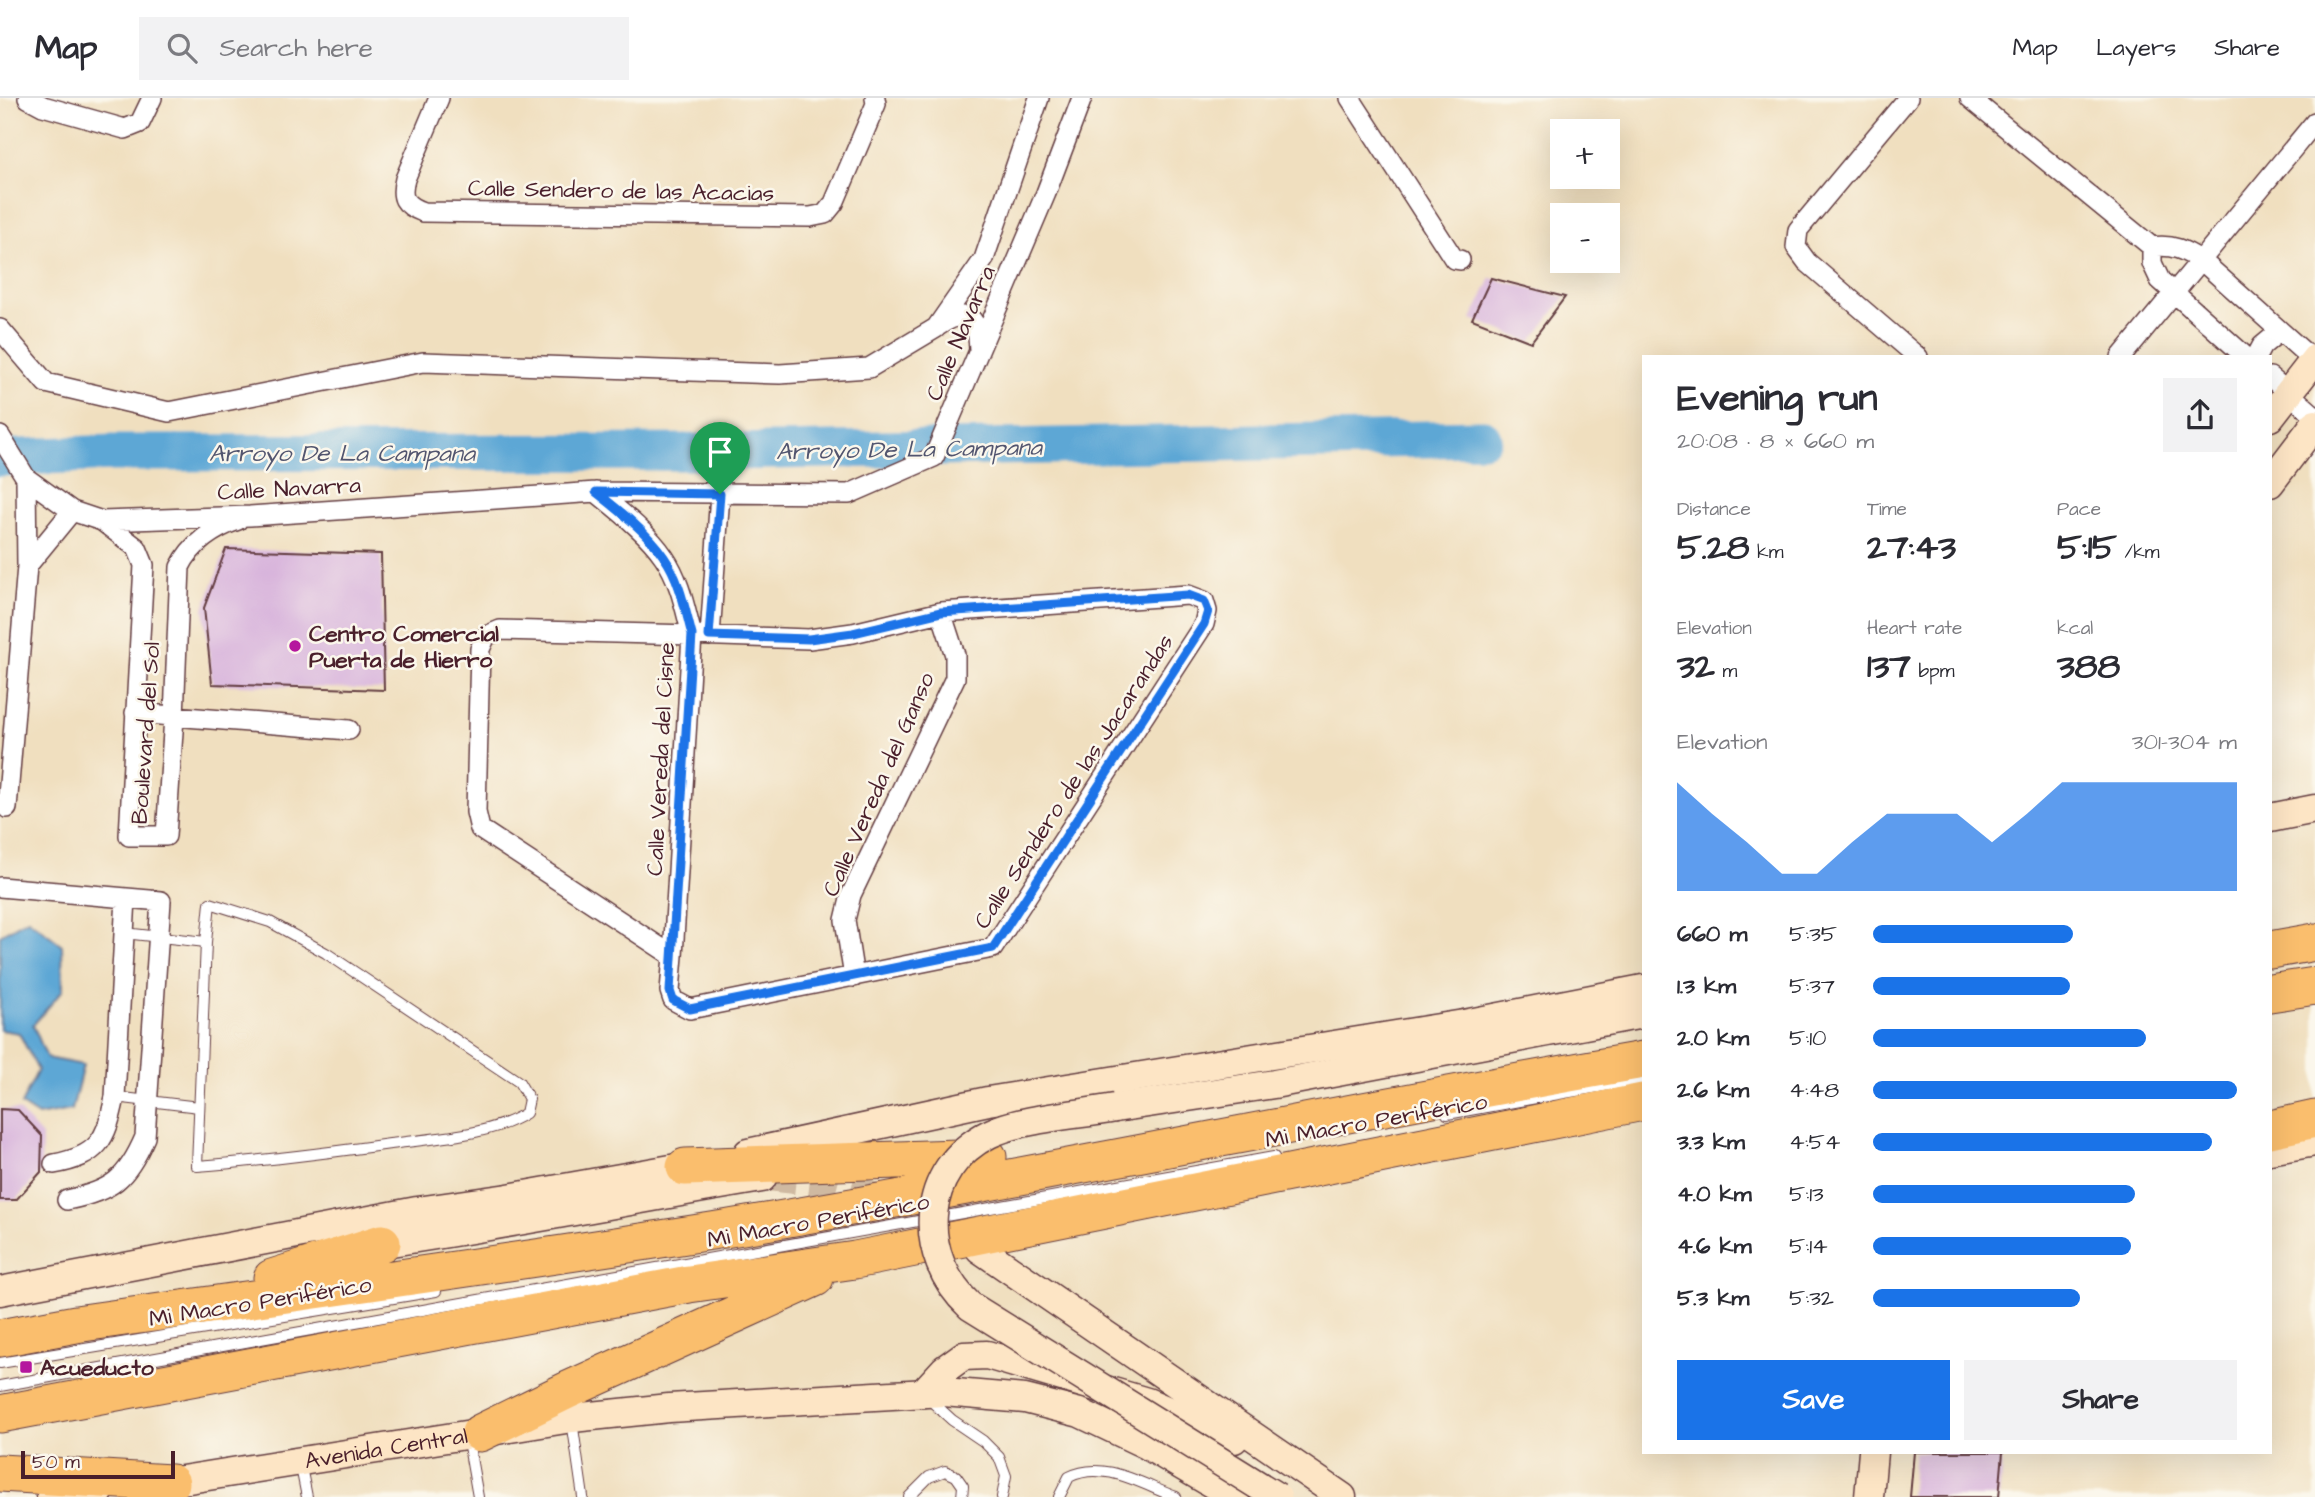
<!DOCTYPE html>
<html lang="en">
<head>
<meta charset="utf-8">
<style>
	:root { --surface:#fff; --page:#f2f2f3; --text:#2b2b33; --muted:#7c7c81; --line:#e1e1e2; --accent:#1a73e8 }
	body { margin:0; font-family:"Architects Daughter",sans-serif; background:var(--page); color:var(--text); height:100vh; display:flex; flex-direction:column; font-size:26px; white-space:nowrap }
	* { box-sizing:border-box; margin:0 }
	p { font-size:23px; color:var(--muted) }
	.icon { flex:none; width:38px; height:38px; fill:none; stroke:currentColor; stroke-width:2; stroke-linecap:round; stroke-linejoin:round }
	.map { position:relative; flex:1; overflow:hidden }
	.panel { position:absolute; left:1642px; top:257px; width:630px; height:1099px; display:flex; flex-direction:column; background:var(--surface); border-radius:0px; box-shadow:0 7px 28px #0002 }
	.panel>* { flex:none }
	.buttons { position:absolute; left:1550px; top:21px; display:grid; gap:14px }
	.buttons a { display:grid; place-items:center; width:70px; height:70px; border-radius:0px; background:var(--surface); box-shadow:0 7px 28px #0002; font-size:35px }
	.scale { position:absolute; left:21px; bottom:18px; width:154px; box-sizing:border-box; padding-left:7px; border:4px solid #4a1f2b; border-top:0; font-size:19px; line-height:24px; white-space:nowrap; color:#4a1f2b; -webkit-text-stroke:5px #fbf7ec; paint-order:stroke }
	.pin { position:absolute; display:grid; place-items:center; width:60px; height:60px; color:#fff; margin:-72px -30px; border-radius:50% 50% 50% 0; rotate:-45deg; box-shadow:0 0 7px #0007 }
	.pin .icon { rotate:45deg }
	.round { display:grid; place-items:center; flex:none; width:74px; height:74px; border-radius:0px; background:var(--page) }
	.overview { display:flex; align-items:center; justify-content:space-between; height:119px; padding:0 35px }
	h1 { font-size:38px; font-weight:800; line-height:52px }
	.figures { display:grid; grid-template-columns:repeat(3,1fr); gap:10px; height:119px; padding:7px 35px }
	.figures div { display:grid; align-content:center }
	.figures b { font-size:35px; font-weight:800 }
	.figures small { font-size:19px; font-weight:400 }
	.figures p { font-size:19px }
	.chart { height:196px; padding:14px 35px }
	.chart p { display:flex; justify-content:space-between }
	.chart svg { width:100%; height:126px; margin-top:7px; fill:var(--accent); opacity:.7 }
	.cta { display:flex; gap:14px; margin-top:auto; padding:14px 35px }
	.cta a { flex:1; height:80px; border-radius:0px; background:var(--accent); color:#fff; font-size:28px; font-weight:800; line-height:80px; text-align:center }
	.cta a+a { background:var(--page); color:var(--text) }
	ul { padding:0 35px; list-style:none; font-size:23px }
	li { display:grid; grid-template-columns:112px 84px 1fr; align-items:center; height:52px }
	li i { height:18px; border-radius:9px; background:var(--accent) }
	header { display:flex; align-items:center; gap:42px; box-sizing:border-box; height:98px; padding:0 35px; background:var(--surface); border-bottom:2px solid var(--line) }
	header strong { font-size:33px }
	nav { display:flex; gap:38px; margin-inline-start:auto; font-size:24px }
	.search { width:490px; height:63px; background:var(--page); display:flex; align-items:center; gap:18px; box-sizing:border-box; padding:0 24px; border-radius:0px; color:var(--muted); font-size:26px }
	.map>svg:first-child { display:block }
	.water { fill:#5da7d5; stroke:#546380; stroke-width:2 }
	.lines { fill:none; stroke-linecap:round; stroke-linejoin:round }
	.river { stroke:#5da7d5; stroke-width:37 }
	.building { fill:#d8b4dc }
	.secondary-tunnel { stroke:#cfb9a1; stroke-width:28; stroke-dasharray:28 14; stroke-linecap:butt }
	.lane-casing { stroke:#633c41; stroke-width:12 }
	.street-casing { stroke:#633c41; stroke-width:22 }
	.secondary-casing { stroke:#633c41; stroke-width:31 }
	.highway-casing { stroke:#633c41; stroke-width:39 }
	.lane { stroke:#fff; stroke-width:10 }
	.street { stroke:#fff; stroke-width:19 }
	.secondary { stroke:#fde5c5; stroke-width:28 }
	.highway { stroke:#fabe6d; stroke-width:37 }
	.secondary-bridge-casing { stroke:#633c41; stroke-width:31; stroke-linecap:butt }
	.secondary-bridge { stroke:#fde5c5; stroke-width:28 }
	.route-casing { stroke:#fff; stroke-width:14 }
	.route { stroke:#1a73e8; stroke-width:9 }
	.poi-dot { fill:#b5179e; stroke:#fbf7ec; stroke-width:2.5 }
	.labels { text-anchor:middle; stroke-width:5; stroke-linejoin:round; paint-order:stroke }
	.street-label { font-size:23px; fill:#4a1f2b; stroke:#fbf7ec }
	.poi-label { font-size:23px; font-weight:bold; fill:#4a1f2b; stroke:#fbf7ec; text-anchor:start }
	.water-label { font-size:24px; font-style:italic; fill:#52556f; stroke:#fbf7ec }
</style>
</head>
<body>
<header>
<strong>Map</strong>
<div class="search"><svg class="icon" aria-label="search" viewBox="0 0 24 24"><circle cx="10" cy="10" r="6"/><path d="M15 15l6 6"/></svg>Search here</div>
<nav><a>Map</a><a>Layers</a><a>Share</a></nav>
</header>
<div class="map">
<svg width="2315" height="1399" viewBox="0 0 2315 1399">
	<rect width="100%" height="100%" fill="#fbf7ec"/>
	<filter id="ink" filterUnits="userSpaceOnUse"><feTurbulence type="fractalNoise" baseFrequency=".0143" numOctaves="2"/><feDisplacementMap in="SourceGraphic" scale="14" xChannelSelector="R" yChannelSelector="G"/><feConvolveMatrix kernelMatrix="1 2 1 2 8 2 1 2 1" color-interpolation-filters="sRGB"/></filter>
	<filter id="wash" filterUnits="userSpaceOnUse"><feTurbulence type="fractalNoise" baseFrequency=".00686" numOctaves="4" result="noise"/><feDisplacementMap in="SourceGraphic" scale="28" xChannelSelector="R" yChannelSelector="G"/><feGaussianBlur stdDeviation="1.57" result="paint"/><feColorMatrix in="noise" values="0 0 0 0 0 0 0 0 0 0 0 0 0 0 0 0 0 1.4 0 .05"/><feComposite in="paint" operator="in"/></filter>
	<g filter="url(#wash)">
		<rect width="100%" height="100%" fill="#f0dfbf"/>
		<!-- water -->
		<path class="water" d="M28,821L62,847L63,892L33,927L47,960L83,967L72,1012L38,1018L21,1007L38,972L19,935L0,932V837Z"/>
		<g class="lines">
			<!-- river -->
			<path class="river" d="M0,360L112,355L722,354L1483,340"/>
		</g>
		<g id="blocks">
			<!-- building -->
			<path class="building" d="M1491,180L1565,199L1531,244L1472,221Z
				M226,451L381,456L384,592L212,586L204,510Z
				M0,1011L18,1012L42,1038L41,1074L16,1102H0Z
				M1914,1354H2003L1999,1399H1910Z"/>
		</g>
	</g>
	<g filter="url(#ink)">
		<use href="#blocks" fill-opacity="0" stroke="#633c41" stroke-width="2"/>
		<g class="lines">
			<!-- secondary-tunnel -->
			<path class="secondary-tunnel" d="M768,1079L829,1086L882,1100"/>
			<!-- lane casing -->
			<g class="lane-casing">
				<path id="lane" d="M124,835L206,844L210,805L270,824L326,855L519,984L529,1001L526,1015C490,1038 432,1040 390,1046C326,1055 261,1063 197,1068L206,844
					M115,999L199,1009
					M1447,1016L1643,981
					M0,1265L436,1193
					M0,1288L1274,1059
					M928,1300L952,1322L983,1343L999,1359L1006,1378L1002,1399
					M572,1323L583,1399
					M467,1337L478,1399
					M300,1364L307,1399
					M909,1399L929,1379L945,1373L956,1378L963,1388L962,1399
					M1059,1399L1069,1379C1103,1361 1143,1387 1176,1399"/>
			</g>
			<!-- street casing -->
			<g class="street-casing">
				<path id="street" d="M28,0L43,8L125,31L140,25L152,0
					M439,0L405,81C400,100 404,107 423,114L810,119L825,116L834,105L876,6L875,0
					M1350,0L1454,161L1460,162
					M1908,0L1798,132L1796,149L1807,164L1918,259
					M1970,0L2152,149C2173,146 2184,152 2202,163L2315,264
					M2152,149V165L2160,182L2246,259
					M938,228C970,207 978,220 979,253
					M0,231L46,285L169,314L423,264L780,276L869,270L936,230L984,161L1039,0
					M2121,259L2315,24
					M2256,259L2262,248L2280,233
					M2270,279L2315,318
					M0,338L26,380L72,413L102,423L250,418L596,394L849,396L934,359L1046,95L1082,0
					M596,394C618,412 648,435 664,459C680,482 685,511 692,537L673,858L670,893L673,902L690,911L993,850L1204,526L1207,513L1204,503L1188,497L941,514L853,535L809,541L692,537L500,532L486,538L480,551L476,714L480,731L673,858
					M102,423L137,450L144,467L129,738H166L174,619L180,469C191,446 214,430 238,422
					M27,468L72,413
					M710,538L720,396
					M135,615L349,632
					M7,710L27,468L26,380
					M0,789L161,803L145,1039C127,1081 112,1093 67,1102
					M854,879L845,822L851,797L955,580V557L941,514
					M54,1066C99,1058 106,1042 115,999L126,800"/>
			</g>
			<!-- secondary casing -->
			<g class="secondary-casing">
				<g id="secondary">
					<path d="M2270,319L2315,261"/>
					<path d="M2270,385L2315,326"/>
					<path d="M2270,720L2315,711"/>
					<path d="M1115,1010L1274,986L1643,916"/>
					<path d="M2270,1052L2315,1044"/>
					<path d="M748,1055L988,1003L1464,926L1643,891"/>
					<path d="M363,1148C497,1129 629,1102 762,1080"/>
					<path d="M980,1151L1342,1399"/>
					<path d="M0,1193L417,1113L508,1100L705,1065"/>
					<path d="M923,1295L945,1271L963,1258L987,1257L1147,1304L1234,1341"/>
					<path id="s1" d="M151,1387L572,1320L669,1310L944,1294L1025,1301L1080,1315L1145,1346L1235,1399"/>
					<path d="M51,1399L100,1393"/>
					<path d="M1869,1399L1873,1354"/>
				</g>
			</g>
			<!-- highway casing -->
			<g class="highway-casing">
				<path id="highway" d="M2270,852L2315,844
					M2270,895L2315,888
					M2270,1031L2315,1021
					M685,1069L988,1059
					M272,1180L382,1145
					M0,1240L76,1226C292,1195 508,1166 724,1131C1031,1080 1336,1015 1643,962
					M0,1316L689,1186L855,1162L1643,1004
					M480,1335L568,1292L815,1180
					M0,1375L171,1385"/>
			</g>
			<!-- lane -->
			<use href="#lane" class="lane"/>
			<!-- street -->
			<use href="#street" class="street"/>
			<!-- secondary -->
			<use href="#secondary" class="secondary"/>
			<!-- highway -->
			<use href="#highway" class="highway"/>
			<!-- secondary-bridge casing -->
			<g class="secondary-bridge-casing">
				<path id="secondary-bridge" d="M1115,1010C1078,1017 1022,1020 989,1036C919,1071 916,1158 970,1208L1277,1399"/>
			</g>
			<!-- secondary-bridge -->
			<use href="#secondary-bridge" class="secondary-bridge"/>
		</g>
	</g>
	<g class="lines" filter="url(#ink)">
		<!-- route casing -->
		<g class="route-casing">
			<path id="route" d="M596,394L720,396L709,538L809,541L853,535L941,514L1188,497L1204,503L1208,513L1204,526L993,850L690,911L673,902L670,893L692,537C685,511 680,482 664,459C648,435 619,412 596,394Z"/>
		</g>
		<!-- route -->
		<use href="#route" class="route"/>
	</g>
	<!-- markers -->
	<g class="poi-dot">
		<circle cx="295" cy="548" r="7"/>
		<rect x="19" y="1262" width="14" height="14" rx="3.5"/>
	</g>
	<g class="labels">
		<!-- street labels -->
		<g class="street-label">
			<text transform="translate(621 92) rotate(1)" y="8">Calle Sendero de las Acacias</text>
			<text transform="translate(960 235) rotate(-67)" y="8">Calle Navarra</text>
			<text transform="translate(289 390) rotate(-3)" y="8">Calle Navarra</text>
			<text transform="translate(145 635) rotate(-86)" y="8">Boulevard del Sol</text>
			<text transform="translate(660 661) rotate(-87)" y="8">Calle Vereda del Cisne</text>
			<text transform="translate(1073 683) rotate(-57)" y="8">Calle Sendero de las Jacarandas</text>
			<text transform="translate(878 686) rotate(-66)" y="8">Calle Vereda del Ganso</text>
			<text transform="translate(1376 1022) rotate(-10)" y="8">Mi Macro Periférico</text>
			<text transform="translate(818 1122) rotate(-10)" y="8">Mi Macro Periférico</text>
			<text transform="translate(260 1203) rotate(-9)" y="8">Mi Macro Periférico</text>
			<text dy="8" stroke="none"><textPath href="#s1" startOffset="238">Avenida Central</textPath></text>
		</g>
		<!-- poi labels -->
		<g class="poi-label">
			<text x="309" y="543">Centro Comercial<tspan x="309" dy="26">Puerta de Hierro</tspan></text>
			<text x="40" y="1277">Acueducto</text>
		</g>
		<!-- water labels -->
		<g class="water-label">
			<text transform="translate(909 351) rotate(-1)" y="8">Arroyo De La Campana</text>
			<text x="342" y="363">Arroyo De La Campana</text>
		</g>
	</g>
</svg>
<div class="buttons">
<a>+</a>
<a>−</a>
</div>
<div class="scale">50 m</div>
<div class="pin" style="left:720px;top:396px;background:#1e9e55"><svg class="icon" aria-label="arrive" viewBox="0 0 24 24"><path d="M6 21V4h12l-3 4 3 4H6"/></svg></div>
<section class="panel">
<div class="overview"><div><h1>Evening run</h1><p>20:08 · 8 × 660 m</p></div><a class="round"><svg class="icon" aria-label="share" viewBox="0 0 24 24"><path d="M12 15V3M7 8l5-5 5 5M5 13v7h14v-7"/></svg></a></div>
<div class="figures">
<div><p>Distance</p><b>5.28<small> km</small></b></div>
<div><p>Time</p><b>27:43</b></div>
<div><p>Pace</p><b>5:15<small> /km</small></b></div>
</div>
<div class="figures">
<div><p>Elevation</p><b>32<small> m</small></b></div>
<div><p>Heart rate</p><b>137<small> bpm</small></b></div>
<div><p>kcal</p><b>388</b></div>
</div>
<div class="chart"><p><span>Elevation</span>301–304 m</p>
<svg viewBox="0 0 160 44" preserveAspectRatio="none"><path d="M0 44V6L10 17L20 27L30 38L40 38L50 27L60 17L70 17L80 17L90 27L100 17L110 6L120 6L130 6L140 6L150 6L160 6V44z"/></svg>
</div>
<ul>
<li><b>660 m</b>5:35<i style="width:55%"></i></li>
<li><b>1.3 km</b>5:37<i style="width:54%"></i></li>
<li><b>2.0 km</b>5:10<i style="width:75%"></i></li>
<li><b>2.6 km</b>4:48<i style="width:100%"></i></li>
<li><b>3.3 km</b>4:54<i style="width:93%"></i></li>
<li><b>4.0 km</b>5:13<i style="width:72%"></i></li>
<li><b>4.6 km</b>5:14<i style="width:71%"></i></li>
<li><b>5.3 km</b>5:32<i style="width:57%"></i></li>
</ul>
<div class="cta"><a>Save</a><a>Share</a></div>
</section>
</div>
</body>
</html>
